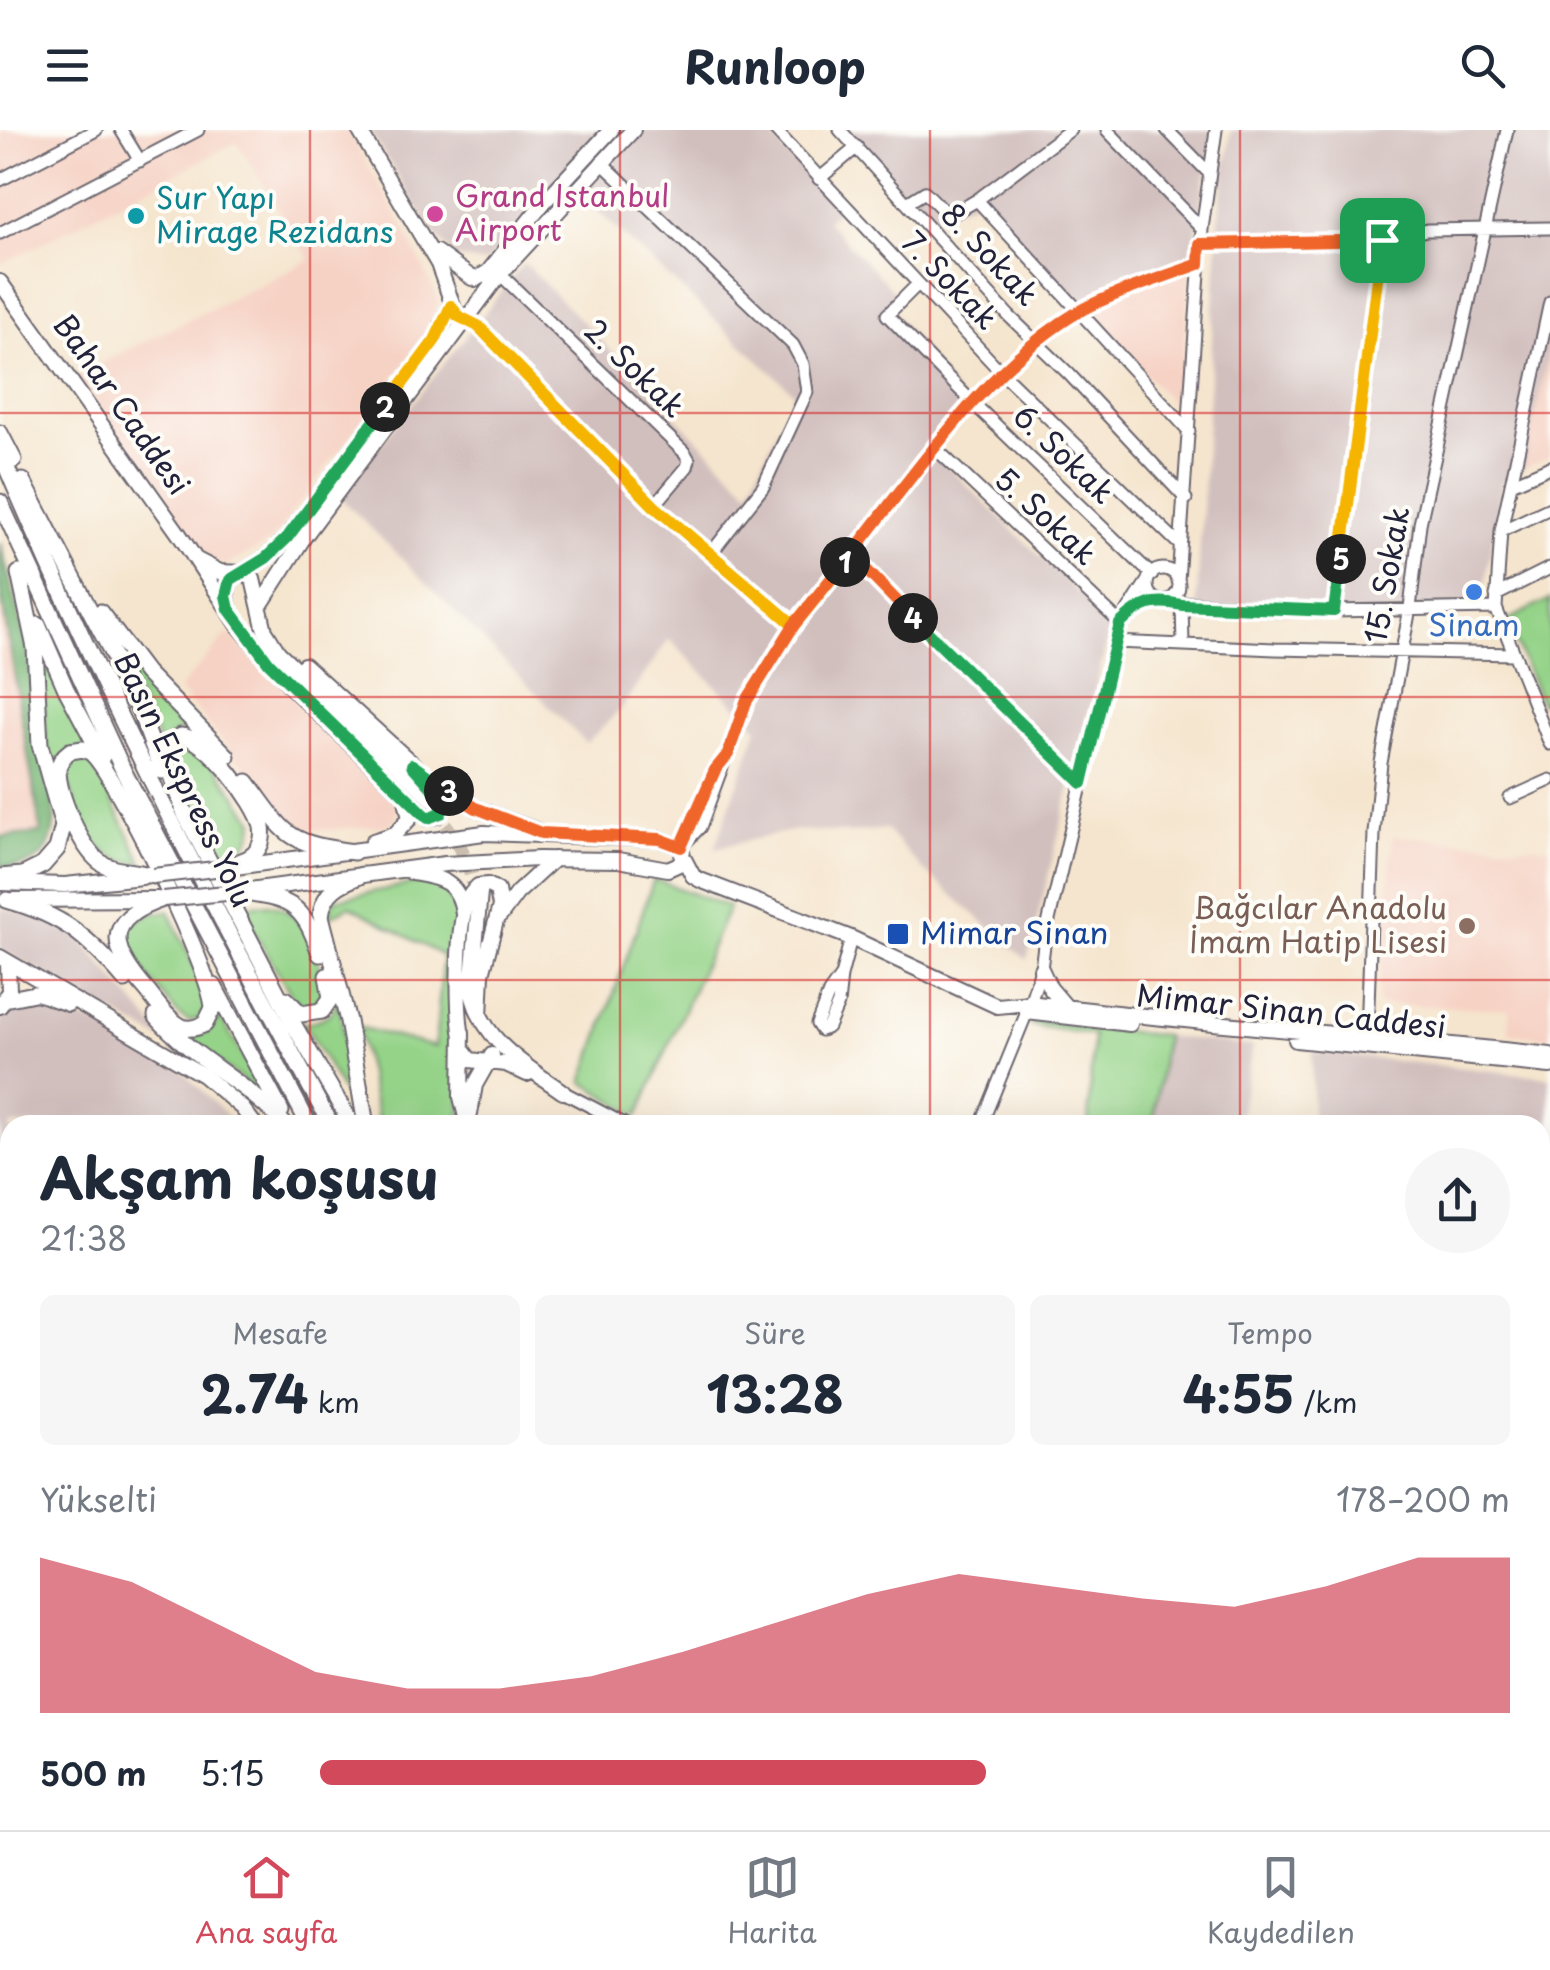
<!DOCTYPE html>
<html lang="tr">
<head>
<meta charset="utf-8">
<style>
	:root { --surface:#fff; --page:#f6f6f7; --text:#1f2937; --muted:#747a83; --line:#e0e1e3; --accent:#d1495b }
	body { margin:0; font-family:"Playpen Sans",sans-serif; background:var(--page); color:var(--text); height:100vh; display:flex; flex-direction:column; font-size:38px; white-space:nowrap }
	* { box-sizing:border-box; margin:0 }
	p { font-size:32px; color:var(--muted) }
	.icon { flex:none; width:55px; height:55px; fill:none; stroke:currentColor; stroke-width:2; stroke-linecap:round; stroke-linejoin:round }
	.map { position:relative; flex:1; overflow:hidden }
	.sheet { position:absolute; left:0px; top:985px; width:1550px; height:715px; display:flex; flex-direction:column; background:var(--surface); border-radius:30px 30px 0 0; box-shadow:0 10px 40px #0002 }
	.sheet>* { flex:none }
	.pin { position:absolute; display:grid; place-items:center; width:85px; height:85px; color:#fff; margin:-42px; border-radius:20px; box-shadow:0 5px 15px #0006 }
	.km { position:absolute; width:50px; height:50px; margin:-25px; border-radius:50%; background:#222; color:#fff; font-size:28px; line-height:50px; text-align:center }
	.round { display:grid; place-items:center; flex:none; width:105px; height:105px; border-radius:52px; background:var(--page) }
	.head { display:flex; align-items:center; justify-content:space-between; height:170px; padding:0 40px }
	h1 { font-size:55px; font-weight:700; line-height:75px }
	.figures { display:grid; grid-template-columns:repeat(3,1fr); gap:15px; height:170px; padding:10px 40px }
	.figures div { display:grid; align-content:center; border-radius:15px; background:var(--page); text-align:center }
	.figures b { font-size:50px; font-weight:700 }
	.figures small { font-size:28px; font-weight:400 }
	.figures p { font-size:28px }
	.chart { height:280px; padding:20px 40px }
	.chart p { display:flex; justify-content:space-between }
	.chart svg { width:100%; height:180px; margin-top:10px; fill:var(--accent); opacity:.7 }
	ul { padding:0 40px; list-style:none; font-size:32px }
	li { display:grid; grid-template-columns:160px 120px 1fr; align-items:center; height:75px }
	li i { height:25px; border-radius:12px; background:var(--accent) }
	header { display:flex; justify-content:space-between; align-items:center; height:130px; padding:0 40px; background:var(--surface); font-size:45px; font-weight:700 }
	.tabs { display:flex; justify-content:space-around; align-items:center; height:140px; border-top:2px solid var(--line); background:var(--surface); font-size:28px; color:var(--muted) }
	.tabs a { display:grid; justify-items:center; gap:5px }
	.tabs .active { color:var(--accent) }
	.map>svg:first-child { display:block }
	.built { fill:#f6d2c4 }
	.industrial { fill:#d1bfbe }
	.green { fill:#94d388; stroke:#5b7a62; stroke-width:2.5 }
	.forest { fill:#77b574; stroke:#4c6c58; stroke-width:2.5 }
	.lines { fill:none; stroke-linecap:round; stroke-linejoin:round }
	.major-tunnel { stroke:#cbbeb1; stroke-width:14; stroke-dasharray:14 7; stroke-linecap:butt }
	.minor-casing { stroke:#6c666e; stroke-width:15 }
	.major-casing { stroke:#6c666e; stroke-width:18 }
	.highway-casing { stroke:#6c666e; stroke-width:19 }
	.minor { stroke:#fff; stroke-width:11 }
	.major { stroke:#fff; stroke-width:14 }
	.highway { stroke:#fff; stroke-width:15 }
	.major-bridge-casing { stroke:#6c666e; stroke-width:18; stroke-linecap:butt }
	.major-bridge { stroke:#fff; stroke-width:14 }
	.split-1-casing { stroke:#fff; stroke-width:20 }
	.split-2-casing { stroke:#fff; stroke-width:20 }
	.split-3-casing { stroke:#fff; stroke-width:20 }
	.split-4-casing { stroke:#fff; stroke-width:20 }
	.split-5-casing { stroke:#fff; stroke-width:20 }
	.split-6-casing { stroke:#fff; stroke-width:20 }
	.split-1 { stroke:#f0652b; stroke-width:12 }
	.split-2 { stroke:#f5b400; stroke-width:12 }
	.split-3 { stroke:#22a559; stroke-width:12 }
	.split-4 { stroke:#f0652b; stroke-width:12 }
	.split-5 { stroke:#22a559; stroke-width:12 }
	.split-6 { stroke:#f5b400; stroke-width:12 }
	.grid { fill:none; stroke:#d62828; stroke-width:2.5; stroke-opacity:0.55 }
	.hotel-dot { fill:#d1479c; stroke:#fdfcf7; stroke-width:4 }
	.culture-dot { fill:#0f9aa8; stroke:#fdfcf7; stroke-width:4 }
	.shop-dot { fill:#3f7fe0; stroke:#fdfcf7; stroke-width:4 }
	.education-dot { fill:#8d6e63; stroke:#fdfcf7; stroke-width:4 }
	.transit-dot { fill:#1a4fb4; stroke:#fdfcf7; stroke-width:4 }
	.labels { text-anchor:middle; stroke-width:8; stroke-linejoin:round; paint-order:stroke }
	.hotel-label { font-size:30px; fill:#b23c85; stroke:#fdfcf7; text-anchor:start }
	.culture-label { font-size:30px; fill:#0d838f; stroke:#fdfcf7; text-anchor:start }
	.street-label { font-size:30px; fill:#22223b; stroke:#fdfcf7 }
	.shop-label { font-size:30px; fill:#366cbe; stroke:#fdfcf7 }
	.education-label { font-size:30px; fill:#785e54; stroke:#fdfcf7; text-anchor:end }
	.transit-label { font-size:30px; fill:#164399; stroke:#fdfcf7; text-anchor:start }
</style>
</head>
<body>
<header><svg class="icon" aria-label="menu" viewBox="0 0 24 24"><path d="M4 6h16M4 12h16M4 18h16"/></svg>Runloop<svg class="icon" aria-label="search" viewBox="0 0 24 24"><circle cx="10" cy="10" r="6"/><path d="M15 15l6 6"/></svg></header>
<div class="map">
<svg width="1550" height="1700" viewBox="0 0 1550 1700">
	<rect width="100%" height="100%" fill="#fdfcf7"/>
	<filter id="ink" filterUnits="userSpaceOnUse"><feTurbulence type="fractalNoise" baseFrequency=".01" numOctaves="2"/><feDisplacementMap in="SourceGraphic" scale="20" xChannelSelector="R" yChannelSelector="G"/><feConvolveMatrix kernelMatrix="1 2 1 2 8 2 1 2 1" color-interpolation-filters="sRGB"/></filter>
	<filter id="wash" filterUnits="userSpaceOnUse"><feTurbulence type="fractalNoise" baseFrequency=".0048" numOctaves="4" result="noise"/><feDisplacementMap in="SourceGraphic" scale="40" xChannelSelector="R" yChannelSelector="G"/><feGaussianBlur stdDeviation="2.25" result="paint"/><feColorMatrix in="noise" values="0 0 0 0 0 0 0 0 0 0 0 0 0 0 0 0 0 1.4 0 .05"/><feComposite in="paint" operator="in"/></filter>
	<g filter="url(#wash)">
		<rect width="100%" height="100%" fill="#f5e5ce"/>
		<!-- built -->
		<path class="built" d="M0,0H347L403,95L439,171L427,204L271,411L226,435L205,430L77,245L310,130L237,12L0,135Z
			M1192,127L1177,278L1080,175Z
			M1550,215V326L1524,338Z
			M0,459L41,703L0,707Z
			M228,503L394,661L400,677L395,690L387,696L310,700L283,684L179,559Z
			M1393,706L1550,718V908L1509,903V879L1378,874Z"/>
		<!-- industrial -->
		<path class="industrial" d="M369,0H604L485,133L454,127L428,95Z
			M643,0H766L838,79L826,91L895,163L889,176L964,273L924,314L1111,495L1027,830L921,738L886,699L849,703L796,700L715,718L758,598L669,509L619,581L586,613L339,366L524,133L749,361L794,263L580,65Z
			M840,0H1213L1192,127L1080,175L981,68L929,90Z
			M1231,0H1550V215L1524,338L1502,352L1480,482L1196,483L1220,74Z
			M0,778L53,789L82,811L169,914L0,819Z
			M36,870L108,899L182,941L236,995H10V1063L0,1052V889L18,871Z
			M1165,906L1252,916L1239,995H1153Z
			M1312,922L1550,947V1187L1540,1183V995H1312Z
			M1540,1214L1550,1217V1700H1542L1548,1506L1540,1423Z
			M121,1690H653L659,1700H122Z
			M793,1690H1523V1700H800Z"/>
		<!-- green -->
		<path class="green" d="M1550,469V569L1541,573L1507,491Z
			M114,514H116L198,602L180,600L160,615Z
			M42,523L88,614L51,638L46,619Z
			M189,613L206,624L254,691C253,716 240,722 217,726L174,639V619Z
			M78,627L91,629L143,733C93,734 76,686 66,644L68,637Z
			M654,749L729,777L638,986L583,952Z
			M425,751L441,755L460,783L461,992L454,995H379L358,897L435,917L443,826L350,776L329,787L333,770Z
			M269,774C308,782 320,828 324,862L317,875L302,877L292,866L239,776Z
			M169,781L208,867L209,876L199,889L188,891L178,884L128,822C121,793 144,783 169,781Z
			M338,867L357,987L304,893C322,890 334,886 338,867Z
			M220,886L263,961L260,963L180,904C199,908 211,903 220,886Z
			M1034,890L1165,906L1153,995H1088L1093,905L1031,895Z"/>
		<!-- forest -->
		<path class="forest" d="M0,413L29,521L55,683C54,721 40,740 0,736V707L41,703L0,459Z"/>
	</g>
	<g filter="url(#ink)">
		<g class="lines">
			<!-- major-tunnel -->
			<path class="major-tunnel" d="M432,679C454,703 474,733 474,767"/>
			<!-- minor casing -->
			<g class="minor-casing">
				<path id="minor" d="M121,0L140,31
					M775,0L1002,243L1179,414
					M840,0L1009,186L1069,244L1186,369
					M1070,0L977,70L1189,301
					M1107,0L1202,99
					M1167,0L1209,43
					M601,32L793,215L803,234L807,262L763,357L712,422
					M819,49L857,17
					M0,50L96,0
					M907,73L925,62L945,82L953,84L977,70
					M0,103L198,0
					M1200,114L1382,110L1427,100L1550,98
					M500,144L685,323L689,330L687,337L654,376
					M917,155L887,185L974,274L1152,445
					M1550,172L1501,401L1496,478L1550,614
					M469,189L654,376L794,495
					M934,317L1120,493
					M1511,354L1550,337
					M1501,401L1550,378
					M1147 455a16 16 0 1 1 32 0a16 16 0 1 1-32 0Z
					M1178,451L1202,99L1216,0
					M1496,465L1550,438
					M1162,471L1333,481L1496,478
					M1182,475L1183,515
					M1333,481L1382,110
					M1115,512L1275,519L1514,524
					M1082,653L949,525L851,424C917,339 984,241 1077,183C1108,164 1164,148 1199,134
					M1510,668L1550,650
					M686,708L714,642
					M681,717L700,697L746,572L794,495L851,424
					M841,846L838,874L828,897L821,900L817,894L829,863L841,846L851,808
					M1367,905L1374,703L1381,633L1410,478L1420,394L1507,0
					M563,962L626,995
					M981,995L1027,882L1041,839L1045,807L1120,493L1148,450
					M1540,1198L1550,1201
					M1540,1238L1550,1233
					M1540,1318L1550,1339
					M1550,1659V1674
					M910,1690L915,1700
					M1060,1690L1064,1700
					M1209,1690L1212,1700
					M857,1700L876,1690
					M1234,1700L1320,1698L1363,1690
					M1536,1700V1690"/>
			</g>
			<!-- major casing -->
			<g class="major-casing">
				<path id="major" d="M359,0L438,134L456,184
					M436,122L472,148
					M476,149L488,142L544,72L611,0
					M0,152L179,404L239,496L292,558L428,688L437,686L443,678V670L412,635
					M197,430L220,442L244,443L253,449L265,501L278,522L436,673
					M260,476L306,404L500,144L633,0
					M229,478L227,466L230,450L266,428L287,408L435,210L451,176
					M304,535L417,638
					M434,651L476,678L535,700
					M373,711L395,704L410,688L406,670
					M683,727L693,746L700,750L851,808L997,876L1030,873C1203,895 1377,906 1550,925
					M235,737L484,703L660,709L681,717L683,727L679,734L668,739L618,730L538,729L445,734L242,761
					M412,743C440,747 460,752 463,784
					M0,753L65,755L142,747
					M480,763L471,859C481,910 523,934 563,962
					M14,770L157,769
					M500,786L517,763L554,729
					M0,827L203,945L242,978L255,995
					M1041,839L1050,858L1067,878
					M7,869L37,863L68,874
					M0,876L9,861L8,833
					M1027,882L1130,894
					M462,902L461,967L468,995
					M462,907C457,878 456,795 468,769C470,764 475,759 478,756L488,755L497,760L500,776L482,844L480,886
					M1296,910L1550,936
					M462,919L470,930L506,934L527,944
					M469,989L475,955L492,925
					M665,1690L670,1700
					M786,1690L791,1700"/>
			</g>
			<!-- highway casing -->
			<g class="highway-casing">
				<path id="highway" d="M0,303L14,330
					M0,322C98,553 211,775 331,995
					M23,351L107,513L140,582L162,641
					M0,372L124,642L309,995
					M100,482L146,543L227,626
					M38,495L66,559L102,627
					M247,652C288,707 284,712 354,722
					M224,738C235,732 251,731 258,719C262,713 263,704 262,697C257,672 206,607 181,606L168,616L165,627L185,684L294,895L352,995
					M362,745C341,753 323,761 321,786L348,891L366,995
					M153,746C135,740 116,743 100,732C81,718 58,664 58,640C59,631 63,626 70,621L83,619C90,622 91,622 96,628C122,660 211,840 213,878L205,894C197,898 190,900 182,897C168,890 157,873 148,862C111,820 100,790 163,769
					M0,747L23,745L43,735L57,719L63,696L40,615L35,518L19,443
					M237,762C288,769 303,771 320,824
					M7,770C64,786 87,806 125,850
					M214,856L281,981
					M286,869L301,884L322,881L331,868L327,846
					M156,886C193,929 247,952 285,995
					M691,1690L696,1700
					M712,1690L717,1700"/>
			</g>
			<!-- minor -->
			<use href="#minor" class="minor"/>
			<!-- major -->
			<use href="#major" class="major"/>
			<!-- highway -->
			<use href="#highway" class="highway"/>
			<!-- major-bridge casing -->
			<g class="major-bridge-casing">
				<path id="major-bridge" d="M153,746L224,738
					M163,769L237,762"/>
			</g>
			<!-- major-bridge -->
			<use href="#major-bridge" class="major-bridge"/>
		</g>
	</g>
	<g class="lines" filter="url(#ink)">
		<!-- split-1 casing -->
		<g class="split-1-casing">
			<path id="split-1" d="M845,432C912,349 984,238 1078,182C1112,163 1162,148 1199,134L1200,114L1382,110"/>
		</g>
		<!-- split-2 casing -->
		<g class="split-2-casing">
			<path id="split-2" d="M385,277L435,210L451,176L458,186L478,196L654,376L794,495L845,432"/>
		</g>
		<!-- split-3 casing -->
		<g class="split-3-casing">
			<path id="split-3" d="M385,277L287,408L266,428L230,450L226,466L229,479L269,533L428,688L441,683L443,670L412,635L449,661"/>
		</g>
		<!-- split-4 casing -->
		<g class="split-4-casing">
			<path id="split-4" d="M449,661L476,678L541,703L660,709L681,717L715,640L728,624L746,572L794,495L851,424L913,488"/>
		</g>
		<!-- split-5 casing -->
		<g class="split-5-casing">
			<path id="split-5" d="M913,488L1082,653L1120,494C1141,473 1154,469 1182,475L1334,481L1341,429"/>
		</g>
		<!-- split-6 casing -->
		<g class="split-6-casing">
			<path id="split-6" d="M1341,429L1382,110"/>
		</g>
		<!-- split-1 -->
		<use href="#split-1" class="split-1"/>
		<!-- split-2 -->
		<use href="#split-2" class="split-2"/>
		<!-- split-3 -->
		<use href="#split-3" class="split-3"/>
		<!-- split-4 -->
		<use href="#split-4" class="split-4"/>
		<!-- split-5 -->
		<use href="#split-5" class="split-5"/>
		<!-- split-6 -->
		<use href="#split-6" class="split-6"/>
	</g>
	<!-- grid -->
	<path class="grid" d="M310,0V995M620,0V995M930,0V995M1240,0V995M0,283H1550M0,567H1550M0,850H1550M0,1133H10M1540,1133H1550M0,1417H10M1540,1417H1550M310,1690V1700M620,1690V1700M930,1690V1700M1240,1690V1700"/>
	<!-- markers -->
	<circle class="hotel-dot" cx="435" cy="84" r="10"/>
	<circle class="culture-dot" cx="136" cy="86" r="10"/>
	<circle class="shop-dot" cx="1474" cy="462" r="10"/>
	<circle class="education-dot" cx="1467" cy="796" r="10"/>
	<rect class="transit-dot" x="886" y="792" width="24" height="24" rx="5"/>
	<g class="labels">
		<!-- hotel labels -->
		<g class="hotel-label">
			<text x="455" y="77">Grand Istanbul<tspan x="455" dy="34">Airport</tspan></text>
		</g>
		<!-- culture labels -->
		<g class="culture-label">
			<text x="156" y="79">Sur Yapı<tspan x="156" dy="34">Mirage Rezidans</tspan></text>
		</g>
		<!-- street labels -->
		<g class="street-label">
			<text transform="translate(989 125) rotate(47)" y="10">8. Sokak</text>
			<text transform="translate(949 151) rotate(46)" y="10">7. Sokak</text>
			<text transform="translate(634 239) rotate(44)" y="10">2. Sokak</text>
			<text transform="translate(121 275) rotate(55)" y="10">Bahar Caddesi</text>
			<text transform="translate(1063 325) rotate(44)" y="10">6. Sokak</text>
			<text transform="translate(1045 387) rotate(43)" y="10">5. Sokak</text>
			<text transform="translate(1388 445) rotate(-80)" y="10">15. Sokak</text>
			<text transform="translate(183 650) rotate(64)" y="10">Basın Ekspress Yolu</text>
			<text transform="translate(1291 882) rotate(6)" y="10">Mimar Sinan Caddesi</text>
		</g>
		<!-- shop labels -->
		<g class="shop-label">
			<text x="1474" y="506">Sinam</text>
		</g>
		<!-- education labels -->
		<g class="education-label">
			<text x="1447" y="789">Bağcılar Anadolu<tspan x="1447" dy="34">İmam Hatip Lisesi</tspan></text>
		</g>
		<!-- transit labels -->
		<g class="transit-label">
			<text x="920" y="814">Mimar Sinan</text>
		</g>
	</g>
</svg>
<div class="pin" style="left:1382px;top:110px;background:#1e9e55"><svg class="icon" aria-label="arrive" viewBox="0 0 24 24"><path d="M6 21V4h12l-3 4 3 4H6"/></svg></div>
<b class="km" style="left:845px;top:432px">1</b>
<b class="km" style="left:385px;top:277px">2</b>
<b class="km" style="left:449px;top:661px">3</b>
<b class="km" style="left:913px;top:488px">4</b>
<b class="km" style="left:1341px;top:429px">5</b>
<section class="sheet">
<div class="head"><div><h1>Akşam koşusu</h1><p>21:38</p></div><a class="round"><svg class="icon" aria-label="share" viewBox="0 0 24 24"><path d="M12 15V3M7 8l5-5 5 5M5 13v7h14v-7"/></svg></a></div>
<div class="figures">
<div><p>Mesafe</p><b>2.74<small> km</small></b></div>
<div><p>Süre</p><b>13:28</b></div>
<div><p>Tempo</p><b>4:55<small> /km</small></b></div>
</div>
<div class="chart"><p><span>Yükselti</span>178–200 m</p>
<svg viewBox="0 0 160 44" preserveAspectRatio="none"><path d="M0 44V6L10 12L20 23L30 34L40 38L50 38L60 35L70 29L80 22L90 15L100 10L110 13L120 16L130 18L140 13L150 6L160 6V44z"/></svg>
</div>
<ul>
<li><b>500 m</b>5:15<i style="width:56%"></i></li>
</ul>
</section>
</div>
<nav class="tabs">
<a class="active"><svg class="icon" aria-label="home" viewBox="0 0 24 24"><path d="M3 11l9-7 9 7M6 9v11h12V9"/></svg>Ana sayfa</a>
<a><svg class="icon" aria-label="map" viewBox="0 0 24 24"><path d="M3 6l6-2 6 2 6-2v14l-6 2-6-2-6 2zM9 4v14M15 6v14"/></svg>Harita</a>
<a><svg class="icon" aria-label="saved" viewBox="0 0 24 24"><path d="M7 4h10v16l-5-4-5 4z"/></svg>Kaydedilen</a>
</nav>
</body>
</html>
